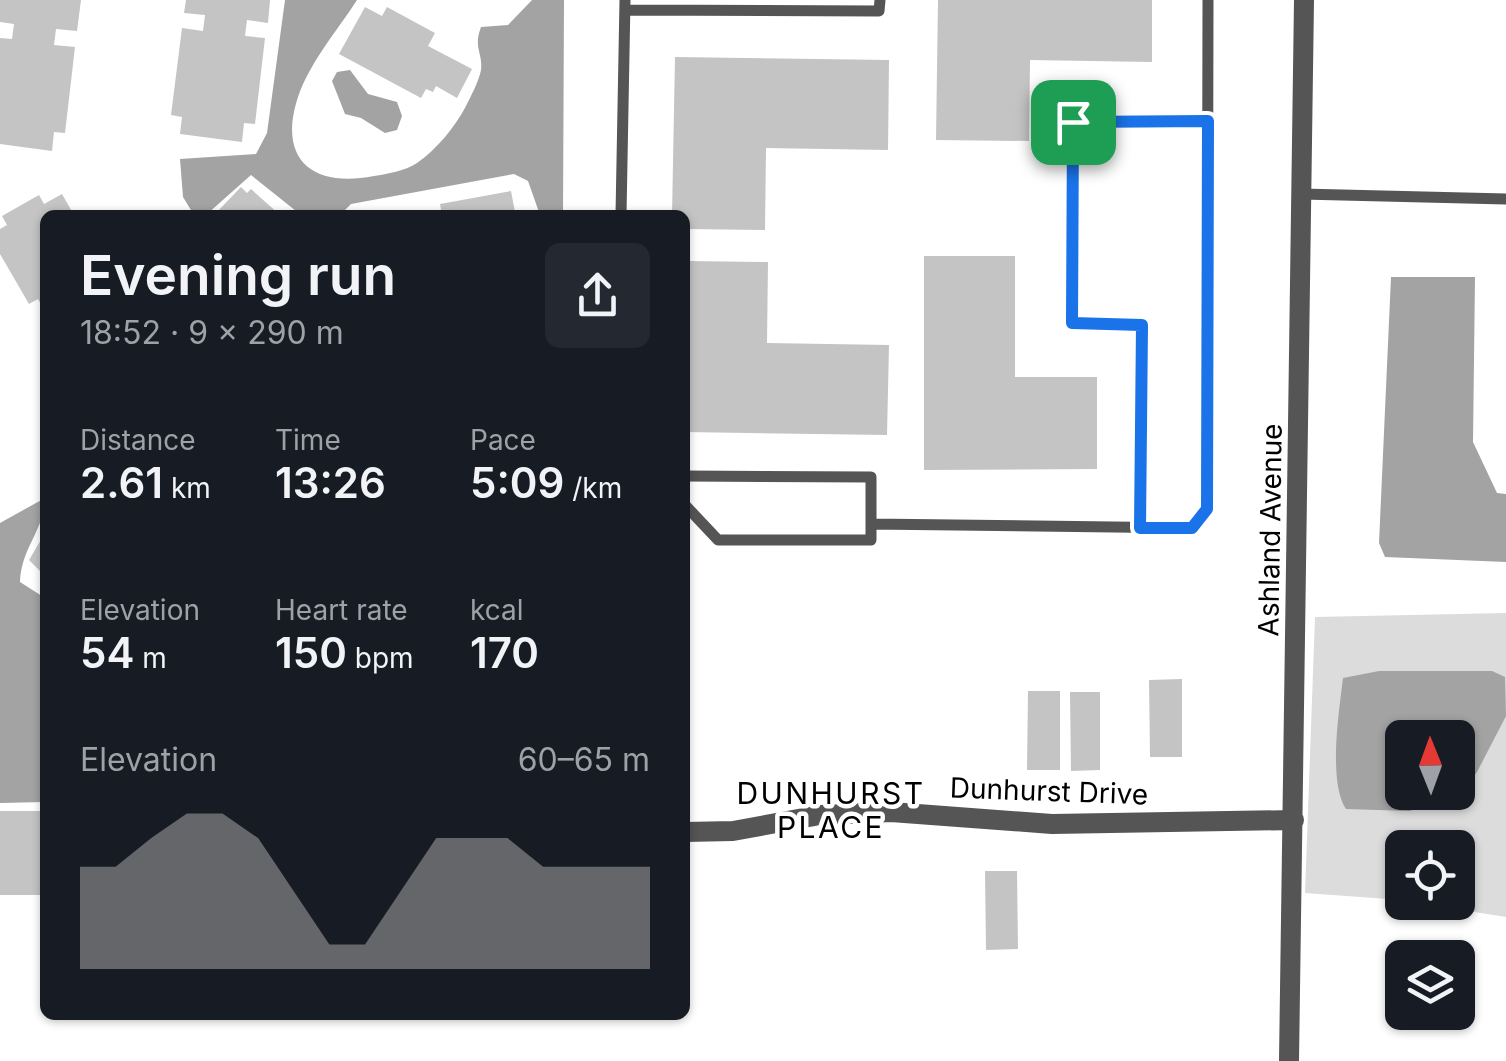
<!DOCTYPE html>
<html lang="en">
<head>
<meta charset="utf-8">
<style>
	:root { --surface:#171b24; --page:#242831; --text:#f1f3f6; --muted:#9ea1a6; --accent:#858687 }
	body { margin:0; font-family:Inter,sans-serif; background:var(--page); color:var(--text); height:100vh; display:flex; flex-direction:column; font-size:38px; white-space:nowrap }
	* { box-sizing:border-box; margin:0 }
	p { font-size:32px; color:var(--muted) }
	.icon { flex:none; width:55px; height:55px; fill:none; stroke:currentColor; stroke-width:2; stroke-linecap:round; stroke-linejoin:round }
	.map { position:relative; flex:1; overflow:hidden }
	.side { position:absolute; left:40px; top:210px; width:650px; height:810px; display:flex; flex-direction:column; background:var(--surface); border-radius:15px; box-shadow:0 2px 8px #0004 }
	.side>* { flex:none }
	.needle { width:65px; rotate:359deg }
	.fabs { position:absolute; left:1385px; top:720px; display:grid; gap:20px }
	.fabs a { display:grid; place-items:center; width:90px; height:90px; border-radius:15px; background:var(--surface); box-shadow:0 2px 8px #0004; font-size:50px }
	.pin { position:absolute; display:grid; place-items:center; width:85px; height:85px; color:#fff; margin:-42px; border-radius:20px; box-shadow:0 5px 15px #0006 }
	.round { display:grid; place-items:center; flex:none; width:105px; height:105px; border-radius:15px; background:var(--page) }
	.headline { display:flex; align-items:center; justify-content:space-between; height:170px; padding:0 40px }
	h1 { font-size:55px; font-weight:600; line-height:75px }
	.metrics { display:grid; grid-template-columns:repeat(3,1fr); gap:15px; height:170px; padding:10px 40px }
	.metrics div { display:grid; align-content:center }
	.metrics b { font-size:42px; font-weight:600 }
	.metrics small { font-size:28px; font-weight:400 }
	.metrics p { font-size:28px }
	.chart { height:280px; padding:20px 40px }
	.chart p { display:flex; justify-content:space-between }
	.chart svg { width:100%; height:180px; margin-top:10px; fill:var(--accent); opacity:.7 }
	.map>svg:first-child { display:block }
	.green { fill:#dcdcdc; fill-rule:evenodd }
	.water { fill:#a3a3a3; fill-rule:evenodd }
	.building { fill:#c4c4c4 }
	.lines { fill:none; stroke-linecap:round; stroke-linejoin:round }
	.service { stroke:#555; stroke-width:11 }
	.minor { stroke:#555; stroke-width:20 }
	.route-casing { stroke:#fff; stroke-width:20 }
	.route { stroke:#1a73e8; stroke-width:12 }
	.labels { text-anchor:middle; stroke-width:9; stroke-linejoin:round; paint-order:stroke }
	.street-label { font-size:28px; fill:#000; stroke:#fff }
	.neighbourhood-label { font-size:30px; letter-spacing:2.5px; fill:#000; stroke:#fff }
</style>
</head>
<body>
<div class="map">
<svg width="1506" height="1061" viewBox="0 0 1506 1061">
	<rect width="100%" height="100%" fill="#fff"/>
	<!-- green -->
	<path class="green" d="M1506,613V917L1418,903L1458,902V848H1402V900L1305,893L1315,617ZM1402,738H1458V792H1402Z"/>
	<!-- water -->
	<path class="water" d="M285,0H357C337,31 310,62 298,97C277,161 314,188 374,176C387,174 405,171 417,163C437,149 455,127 466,106C471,96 479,81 481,70C483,53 473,48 481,27L508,25L532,0H564L563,215H540L528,181L514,174L351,204L340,215H301L251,175L206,215H194L183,197L180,159L256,154L267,133Z
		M350,70L368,94L397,102L402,116L397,130L385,133L361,118L345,114L332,81L337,72Z
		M1391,277H1475L1473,442L1497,493L1506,494V562L1385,557L1379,543Z
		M45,498C45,529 21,548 20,582L45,598V802L0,803V523Z
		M1379,671H1492L1505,677L1506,716L1477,772L1455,800L1409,811L1346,809C1328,782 1339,712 1343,678ZM1402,738H1458V792H1402Z"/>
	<!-- building -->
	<path class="building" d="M0,0H81L77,31L56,29L54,45L75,47L65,133L54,132L52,151L0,144V38L12,39L14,24L0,22Z
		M186,0H270L268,23L247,20L245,36L265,38L255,124L244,123L242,142L180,134L182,117L171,115L182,28L203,31L205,15L184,13Z
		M938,0H1152V62L1030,60L1029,141L936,140Z
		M365,7L382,16L387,7L435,33L428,46L472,69L457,98L436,86L433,92L426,89L421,98L339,54Z
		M675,57L889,60L888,150L766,148L765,230L685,229V215H672Z
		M241,187L247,193L251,189L280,215H214Z
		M511,191L515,212L523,211L524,215H442L440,204Z
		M62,194L74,215H45V312L38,299L29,304L0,254V229L7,225L2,216L39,195L44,204Z
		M924,256H1015V377H1097V469L924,470Z
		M685,261L768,262L767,343L889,345L887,435L685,432Z
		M45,533V576L29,560Z
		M1182,679V757H1150L1149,680Z
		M1028,691H1060V770H1027Z
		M1070,692H1100V770L1071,771Z
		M0,811H45V895H0Z
		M985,871H1017L1018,949L986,950Z"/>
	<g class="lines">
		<!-- service -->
		<path class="service" d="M625,10L879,11L880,0
			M1301,194L1506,199
			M621,215L625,0
			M685,476L871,477V540H718L685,505
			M871,524L1192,528L1207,509L1208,0
			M1140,528L1143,325L1073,323V121H1208"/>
		<!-- minor -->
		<path class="minor" d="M685,832L733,831L820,815L891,812L1052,824L1294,820
			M1289,1061L1304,0"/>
	</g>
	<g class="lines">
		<!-- route casing -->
		<g class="route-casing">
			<path id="route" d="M1208,121L1207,509L1192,528H1140L1142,325L1072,323L1073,122Z"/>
		</g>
		<!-- route -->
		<use href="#route" class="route"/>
	</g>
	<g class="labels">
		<!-- street labels -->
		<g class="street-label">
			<text transform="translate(1270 530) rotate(-89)" y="10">Ashland Avenue</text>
			<text transform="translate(1049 791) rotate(2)" y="10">Dunhurst Drive</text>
		</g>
		<!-- neighbourhood labels -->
		<g class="neighbourhood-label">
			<text x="831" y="804">DUNHURST<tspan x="831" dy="34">PLACE</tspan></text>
		</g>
	</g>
</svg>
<div class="fabs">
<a><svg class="needle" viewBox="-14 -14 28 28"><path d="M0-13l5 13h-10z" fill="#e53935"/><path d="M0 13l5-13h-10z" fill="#9ea1a6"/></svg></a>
<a><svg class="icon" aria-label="locate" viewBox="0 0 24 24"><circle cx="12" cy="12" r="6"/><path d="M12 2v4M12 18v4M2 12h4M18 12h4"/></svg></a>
<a><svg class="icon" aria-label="layers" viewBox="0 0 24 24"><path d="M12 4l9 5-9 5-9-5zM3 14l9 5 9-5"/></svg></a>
</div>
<div class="pin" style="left:1073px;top:122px;background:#1e9e55"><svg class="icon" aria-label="arrive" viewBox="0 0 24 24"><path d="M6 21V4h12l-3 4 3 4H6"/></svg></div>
<section class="side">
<div class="headline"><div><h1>Evening run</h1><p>18:52 · 9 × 290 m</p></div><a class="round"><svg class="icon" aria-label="share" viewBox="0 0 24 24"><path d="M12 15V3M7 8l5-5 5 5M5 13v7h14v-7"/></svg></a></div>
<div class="metrics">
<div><p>Distance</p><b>2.61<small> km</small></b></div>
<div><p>Time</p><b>13:26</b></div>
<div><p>Pace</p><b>5:09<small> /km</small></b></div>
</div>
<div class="metrics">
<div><p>Elevation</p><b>54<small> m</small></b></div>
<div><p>Heart rate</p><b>150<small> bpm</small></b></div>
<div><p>kcal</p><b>170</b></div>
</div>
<div class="chart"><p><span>Elevation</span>60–65 m</p>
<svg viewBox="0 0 160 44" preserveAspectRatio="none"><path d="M0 44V19L10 19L20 12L30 6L40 6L50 12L60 25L70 38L80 38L90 25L100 12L110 12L120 12L130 19L140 19L150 19L160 19V44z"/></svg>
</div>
</section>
</div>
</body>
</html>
